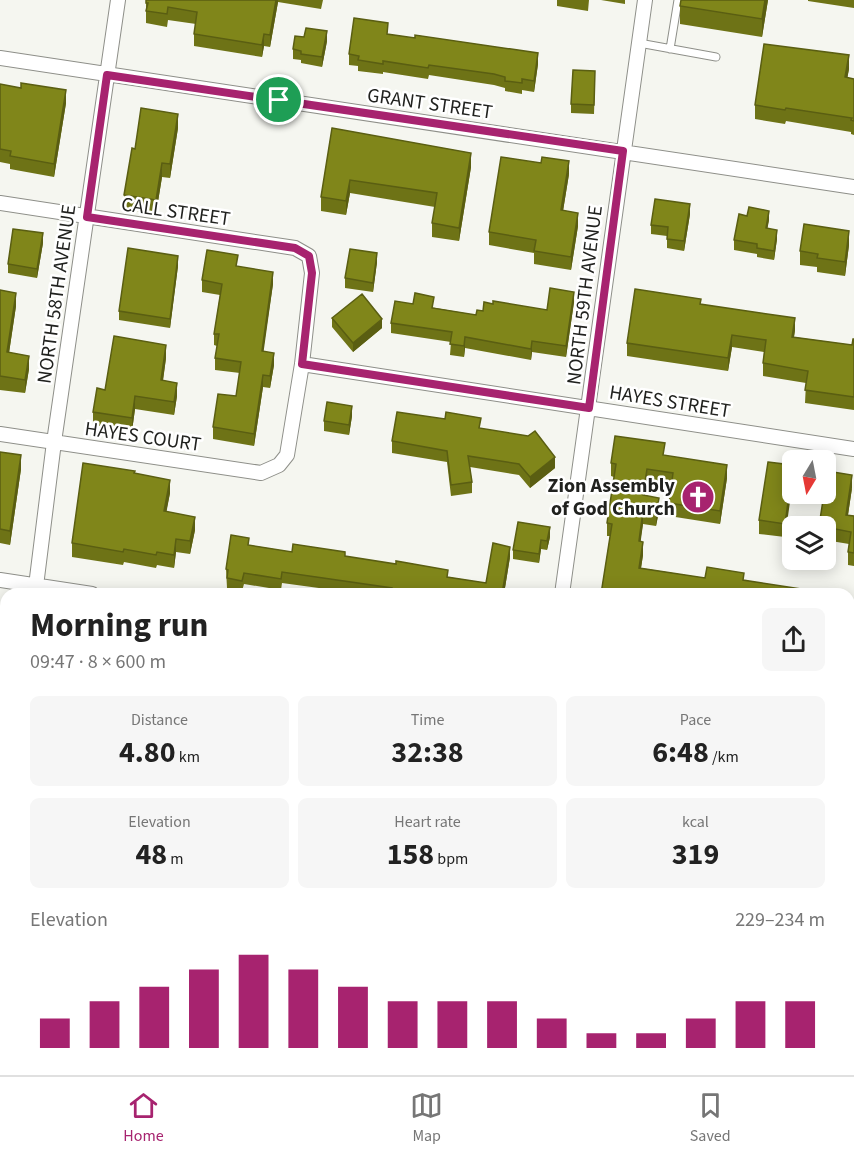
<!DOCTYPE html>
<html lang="en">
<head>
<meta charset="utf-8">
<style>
	:root { --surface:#fff; --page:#f6f6f6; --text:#222; --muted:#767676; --line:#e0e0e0; --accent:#a7236f }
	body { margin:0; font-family:"Source Sans 3",sans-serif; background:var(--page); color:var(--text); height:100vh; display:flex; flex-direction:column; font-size:22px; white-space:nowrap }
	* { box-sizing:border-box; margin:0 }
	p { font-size:20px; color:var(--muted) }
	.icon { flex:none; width:33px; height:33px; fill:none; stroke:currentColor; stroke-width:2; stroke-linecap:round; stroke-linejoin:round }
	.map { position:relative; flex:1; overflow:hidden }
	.details { position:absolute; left:0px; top:588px; width:855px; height:488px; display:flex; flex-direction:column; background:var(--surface); border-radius:18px 18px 0 0; box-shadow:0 3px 15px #0003 }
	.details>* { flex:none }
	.needle { width:39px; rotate:190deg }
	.fabs { position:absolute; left:782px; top:450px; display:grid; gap:12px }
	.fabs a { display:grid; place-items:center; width:54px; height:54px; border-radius:9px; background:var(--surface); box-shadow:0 3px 15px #0003; font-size:30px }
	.pin { position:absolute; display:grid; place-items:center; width:51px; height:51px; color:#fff; margin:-26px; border:3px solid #fff; border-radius:50%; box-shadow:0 2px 6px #0007 }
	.round { display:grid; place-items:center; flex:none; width:63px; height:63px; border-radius:9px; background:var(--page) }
	.summary { display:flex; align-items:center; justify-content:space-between; height:102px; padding:0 30px }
	h1 { font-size:33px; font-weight:700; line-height:45px }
	.stats { display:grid; grid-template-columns:repeat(3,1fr); gap:9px; height:102px; padding:6px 30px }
	.stats div { display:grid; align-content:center; border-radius:9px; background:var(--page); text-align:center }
	.stats b { font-size:30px; font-weight:700 }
	.stats small { font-size:16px; font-weight:400 }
	.stats p { font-size:16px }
	.chart { height:168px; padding:12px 30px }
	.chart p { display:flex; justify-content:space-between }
	.chart svg { width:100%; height:108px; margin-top:6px; stroke:var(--accent); stroke-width:6 }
	.menu { display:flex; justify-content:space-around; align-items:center; height:84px; border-top:2px solid var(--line); background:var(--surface); font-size:16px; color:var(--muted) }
	.menu a { display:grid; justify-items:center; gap:3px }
	.menu .active { color:var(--accent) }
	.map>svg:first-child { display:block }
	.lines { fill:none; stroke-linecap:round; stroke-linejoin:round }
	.lane-casing { stroke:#8e8f89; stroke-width:9 }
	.street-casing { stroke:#8e8f89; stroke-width:16 }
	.lane { stroke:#fff; stroke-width:7 }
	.street { stroke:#fff; stroke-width:14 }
	.wall { fill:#6e7316 }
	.shaded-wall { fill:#5a5e12 }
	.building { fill:#80861a; stroke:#5a5e12; stroke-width:1.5 }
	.route-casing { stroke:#fff; stroke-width:12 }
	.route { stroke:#a7236f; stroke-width:8 }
	.labels { text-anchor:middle; stroke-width:5; stroke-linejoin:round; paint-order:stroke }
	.street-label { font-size:20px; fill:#21221f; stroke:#fff }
	.poi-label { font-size:20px; font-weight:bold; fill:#21221f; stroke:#fff; text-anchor:end }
</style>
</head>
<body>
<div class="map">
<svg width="854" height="1075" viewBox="0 0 854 1075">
	<rect width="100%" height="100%" fill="#f5f6f0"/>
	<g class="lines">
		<!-- lane casing -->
		<g class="lane-casing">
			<path id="lane" d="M639,43L716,57
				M670,49L678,0
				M849,986L851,973
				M656,1075L657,1070
				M836,1075L837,1070"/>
		</g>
		<!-- street casing -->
		<g class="street-casing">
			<path id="street" d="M0,58L854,187
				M0,203L295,248L309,256L312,273L302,364L287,455L279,465L261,473L0,434
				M302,364L854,449
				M0,580L92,594
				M35,594L54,442L118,0
				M562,594C591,396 616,198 645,0
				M849,711L854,712
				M0,834L6,792
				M849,973L854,974
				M345,1070L379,1075"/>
		</g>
		<!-- lane -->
		<use href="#lane" class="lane"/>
		<!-- street -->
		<use href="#street" class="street"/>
	</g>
	<!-- wall -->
	<path class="wall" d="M146,0H323L321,9L278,2L270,47L264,46L262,57L194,46V34L196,24L168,20L167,27L146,23Z
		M557,0H589L588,11L557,6Z
		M601,0H625V4Z
		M768,0L762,37L680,24V6Z
		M808,0H854V8L808,1Z
		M388,34L538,64L534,92L522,90V94L505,91V88L494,85L429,75L428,79L383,72V74L358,71V66L349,65V54Z
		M304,37L327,41L322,67L301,63V60L293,59V49Z
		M849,69L847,78L854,79V135L851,134V132L786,121L785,124L755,119V105Z
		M595,80L594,114L571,113V104Z
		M0,84L66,103L54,177L10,169V164L0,162Z
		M178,128L170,178L162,177L156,214L124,209V195L135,149Z
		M332,128L471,167L459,241L432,237V223L435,207L350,193L346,215L321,211V197Z
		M569,174L563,211L578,226L571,270L534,264V253L489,245V232Z
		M690,214L684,251L667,248V236L651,234V225Z
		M769,220L767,228L777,239L774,260L757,257V254L734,250V240Z
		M43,243L37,278L8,273V264Z
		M849,245L845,276L817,272V267L800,265V251Z
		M377,262L373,292L345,288V278Z
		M178,266L170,328L119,320V311Z
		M238,267L273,284L263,351L274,365L270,388L263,387L254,446L213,439V427L236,396L240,373L215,370V358L217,346L214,345V334L220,295L202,292V280Z
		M0,290L16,306L9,353L29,369L25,393L0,390Z
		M574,302L566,357L532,352L531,360L465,348L464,357L450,355L451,342L391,333V323L413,304L476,315L483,311L547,310Z
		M701,304L795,330L794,337L852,345L854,339V410L805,403L806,383L763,376V363L764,352L732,347L728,371L627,356V343Z
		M332,318L382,328L353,352L332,327Z
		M166,358L163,381L177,396L174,415L135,409L132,431L93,425V412L105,390Z
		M352,416L349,435L324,431V421Z
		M481,429L555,468L530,488L519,475L470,467L472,482V493L451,496L447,462L392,453V441Z
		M0,452L21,469L10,545L0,543Z
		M665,456L727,478L720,524L669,516V503L671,485L647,482L644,496L659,511L656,526L643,524L640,542L643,555L641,568L705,578L744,573L601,594L610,536H607V523L614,477L611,476V463Z
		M792,465L785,537L759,534V520Z
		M135,474L170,493L166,512L195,530L190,554L176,552L174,568L157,565L156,568L124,562L123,565L72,557V543Z
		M852,488L848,515L854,516V566L848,565V552L849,544L825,540V526Z
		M550,537L547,550L541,549L539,563L513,559V550Z
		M249,545L292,552L345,556L448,577L486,583L510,557L504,594H363L282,583L281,590L244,584L242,591L227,588L226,569Z
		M849,607H854V673L849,672Z
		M849,742H854V815L849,814Z
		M849,840L854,841V932L849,931Z
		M13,1070H34L33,1075L13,1074Z
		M133,1070H184L185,1075H135Z"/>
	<!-- shaded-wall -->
	<path class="shaded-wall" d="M276,0H278V2L270,47V35Z
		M765,0H768L762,37V19Z
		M327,31V41L322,67V57Z
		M264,34V46L262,57V45Z
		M538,53V64L534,92V81Z
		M849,55V69L845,91V77Z
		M66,90V103L54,177V164Z
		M178,114V128L170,178V164Z
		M471,153V167L459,241V228Z
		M569,161V174L561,223V210Z
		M162,163V177L156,214V200Z
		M350,180V193L346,215V201Z
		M690,204V214L684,251V241Z
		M769,211V220L766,237V228Z
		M578,213V226L571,270V257Z
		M777,230V239L774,260V251Z
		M849,231V245L845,276V262Z
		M43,233V243L37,278V269Z
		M377,253V262L373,292V283Z
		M178,256V266L170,328V319Z
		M273,272V284L262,363V351Z
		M574,292V302L566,357V346Z
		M16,293V306L7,366V352Z
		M795,318V330L792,349V337Z
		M382,319V328L353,352V343Z
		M732,335V347L728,371V358Z
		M465,337V348L464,357V346Z
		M532,341V352L531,360V349Z
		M166,345V358L161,393V380Z
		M274,353V365L270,388V376Z
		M29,356V369L25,393V380Z
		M263,375V387L254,446V434Z
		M177,383V396L174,415V402Z
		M135,396V409L132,431V418Z
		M352,406V416L349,435V425Z
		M21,455V469L10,545V531Z
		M555,457V468L530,488V477Z
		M727,465V478L720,524V511Z
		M647,469V482L643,508V495Z
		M792,474V488L785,537V524Z
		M852,475V488L846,528V515Z
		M170,480V493L164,525V511Z
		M659,498V511L656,526V514Z
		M643,511V524L639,554V541Z
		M195,517V530L190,554V541Z
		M550,527V537L547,550V541Z
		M176,539V552L174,568V555Z
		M541,540V549L539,563V554Z
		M643,542V555L639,581V568Z
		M510,547V557L504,594H502Z
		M5,631V640L0,667V658Z"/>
	<!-- building -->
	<path class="building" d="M146,0H276L270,35L264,34L262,45L194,34L197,12L168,7L167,14L146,11L148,3H146Z
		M681,0H765L762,19L680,6Z
		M354,18L388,23L387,34L415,38V35L538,53L534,81L522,79V83L505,81V77L494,74L429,65L428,68L383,61V64L358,60L359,56L349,54Z
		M306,28L327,31L322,57L301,54V51L293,49L295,36L304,37Z
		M764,44L849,55L845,77L854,79V121L851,120L852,118L786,108L785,110L755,105Z
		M573,70L595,71L594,105L571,104Z
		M21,83L66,90L54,164L10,156L11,151L0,149V84L21,88Z
		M141,108L178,114L170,164L162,163L156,200L124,195L132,148L135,149Z
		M332,128L471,153L459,228L432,223L437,193L350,180L346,201L321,197Z
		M501,157L541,163L542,157L569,161L561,210L578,213L571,257L534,251L536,240L489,232Z
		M655,199L690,204L684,241L667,239L668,227L651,225Z
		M749,207L769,211L766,228L777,230L774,251L757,248V244L734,240L739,214L747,216Z
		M804,224L849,231L845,262L817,258L818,254L800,251Z
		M13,229L43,233L37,269L8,264Z
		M128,248L178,256L170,319L119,311Z
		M350,249L377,253L373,283L345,278Z
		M207,250L238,255L236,266L273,272L262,351L274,353L270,376L263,375L254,434L213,427L218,394L236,396L241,362L215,358L219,334H214L222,284L202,280Z
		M550,288L574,292L566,346L532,341L531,349L465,337L464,346L450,344L452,332L391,323L395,301L413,304L415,293L434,297L432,308L476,315L477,310L483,311L484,302L493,304V301L547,310Z
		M635,289L701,299L700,304L795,318L792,337L852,345L853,339H854V397L805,390L808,371L763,363L766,340L732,335L728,358L627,343Z
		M0,290L16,293L7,352L29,356L25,380L0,376Z
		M362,294L382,319L353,343L332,318Z
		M114,336L166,345L161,380L177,383L174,402L135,396L132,418L93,412L97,388L105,390Z
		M327,402L352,406L349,425L324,421Z
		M397,412L445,419L446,412L481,418L479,428L528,436L535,431L555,457L530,477L519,464L468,456L472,482L451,485L447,451L392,441Z
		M615,436L665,443L663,455L727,465L720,511L669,503L673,473L647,469L643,495L659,498L656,514L643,511L639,541L643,542L639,568L705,578L707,567L744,573L743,580L834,594H601L612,524L607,523L616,464L611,463Z
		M0,452L21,455L10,531L0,529Z
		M768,462L792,465V474L785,524L759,520Z
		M83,463L135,471L134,473L170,480L164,511L195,517L190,541L176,539L174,555L157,552L156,555L124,549L123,552L72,543Z
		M827,471L852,475L846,515L854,516V553L848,552L851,532L825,527V526H819L824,494H825V485Z
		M518,522L550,527L547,541L541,540L539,554L513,550Z
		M231,535L249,538L248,545L292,552L293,544L345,552V556L396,564V561L448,570L447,577L486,583L493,543L510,547L502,594H391L392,588L282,572L281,579L244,573L242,581L227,578L228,570L226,569Z
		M849,607H854V660L849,659Z
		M0,612H4L1,631H5L0,658Z
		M849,742H854V801H849Z
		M849,840L854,841V918L849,917Z
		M138,1070H184L185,1073L181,1075H140Z
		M495,1070H525L524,1075H494Z
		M678,1070H701L700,1075H677Z"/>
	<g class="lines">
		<!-- route casing -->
		<g class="route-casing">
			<path id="route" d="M107,75L623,151L589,408L302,364L312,273L309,256L295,248L87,217Z"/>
		</g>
		<!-- route -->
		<use href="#route" class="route"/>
	</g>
	<!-- icons -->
	<defs>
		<g id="church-disc" transform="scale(1.725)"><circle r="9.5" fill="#a7236f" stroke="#fff"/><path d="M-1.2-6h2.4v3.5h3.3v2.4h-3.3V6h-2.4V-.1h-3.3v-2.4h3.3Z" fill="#fff"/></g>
	</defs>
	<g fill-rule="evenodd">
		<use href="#church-disc" x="698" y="497"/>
	</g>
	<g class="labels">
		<!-- street labels -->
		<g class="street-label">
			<text transform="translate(430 103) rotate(8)" y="7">GRANT STREET</text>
			<text transform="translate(176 211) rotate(8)" y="7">CALL STREET</text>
			<text transform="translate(56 294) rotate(-82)" y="7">NORTH 58TH AVENUE</text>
			<text transform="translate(584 295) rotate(-83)" y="7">NORTH 59TH AVENUE</text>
			<text transform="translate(670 401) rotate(9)" y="7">HAYES STREET</text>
			<text transform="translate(143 436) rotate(8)" y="7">HAYES COURT</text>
		</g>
		<!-- poi labels -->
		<g class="poi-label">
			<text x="675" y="492">Zion Assembly<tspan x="675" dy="23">of God Church</tspan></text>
		</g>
	</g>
</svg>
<div class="fabs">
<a><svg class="needle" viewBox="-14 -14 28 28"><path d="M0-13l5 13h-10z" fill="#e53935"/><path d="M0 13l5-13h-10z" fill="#767676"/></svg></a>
<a><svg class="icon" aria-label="layers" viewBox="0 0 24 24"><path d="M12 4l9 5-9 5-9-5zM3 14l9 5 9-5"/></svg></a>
</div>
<div class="pin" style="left:279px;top:100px;background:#1e9e55"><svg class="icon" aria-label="arrive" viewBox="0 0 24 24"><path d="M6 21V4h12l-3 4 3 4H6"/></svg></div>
<section class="details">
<div class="summary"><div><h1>Morning run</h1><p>09:47 · 8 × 600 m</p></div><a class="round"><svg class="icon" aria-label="share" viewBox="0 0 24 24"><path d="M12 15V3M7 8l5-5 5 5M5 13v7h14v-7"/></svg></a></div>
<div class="stats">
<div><p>Distance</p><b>4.80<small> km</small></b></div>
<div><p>Time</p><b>32:38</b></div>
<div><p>Pace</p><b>6:48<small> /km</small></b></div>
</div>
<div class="stats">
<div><p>Elevation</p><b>48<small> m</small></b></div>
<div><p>Heart rate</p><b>158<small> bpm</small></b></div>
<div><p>kcal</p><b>319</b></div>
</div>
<div class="chart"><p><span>Elevation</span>229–234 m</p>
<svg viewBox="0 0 160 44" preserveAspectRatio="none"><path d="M5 44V32M15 44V25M25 44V19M35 44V12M45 44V6M55 44V12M65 44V19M75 44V25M85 44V25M95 44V25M105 44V32M115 44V38M125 44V38M135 44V32M145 44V25M155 44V25"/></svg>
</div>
</section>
</div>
<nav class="menu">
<a class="active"><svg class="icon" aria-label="home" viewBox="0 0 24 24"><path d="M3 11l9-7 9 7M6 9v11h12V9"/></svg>Home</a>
<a><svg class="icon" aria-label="map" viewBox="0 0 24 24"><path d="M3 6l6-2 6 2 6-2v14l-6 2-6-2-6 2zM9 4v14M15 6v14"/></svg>Map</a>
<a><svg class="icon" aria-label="saved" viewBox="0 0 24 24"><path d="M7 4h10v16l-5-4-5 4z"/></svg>Saved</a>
</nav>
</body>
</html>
